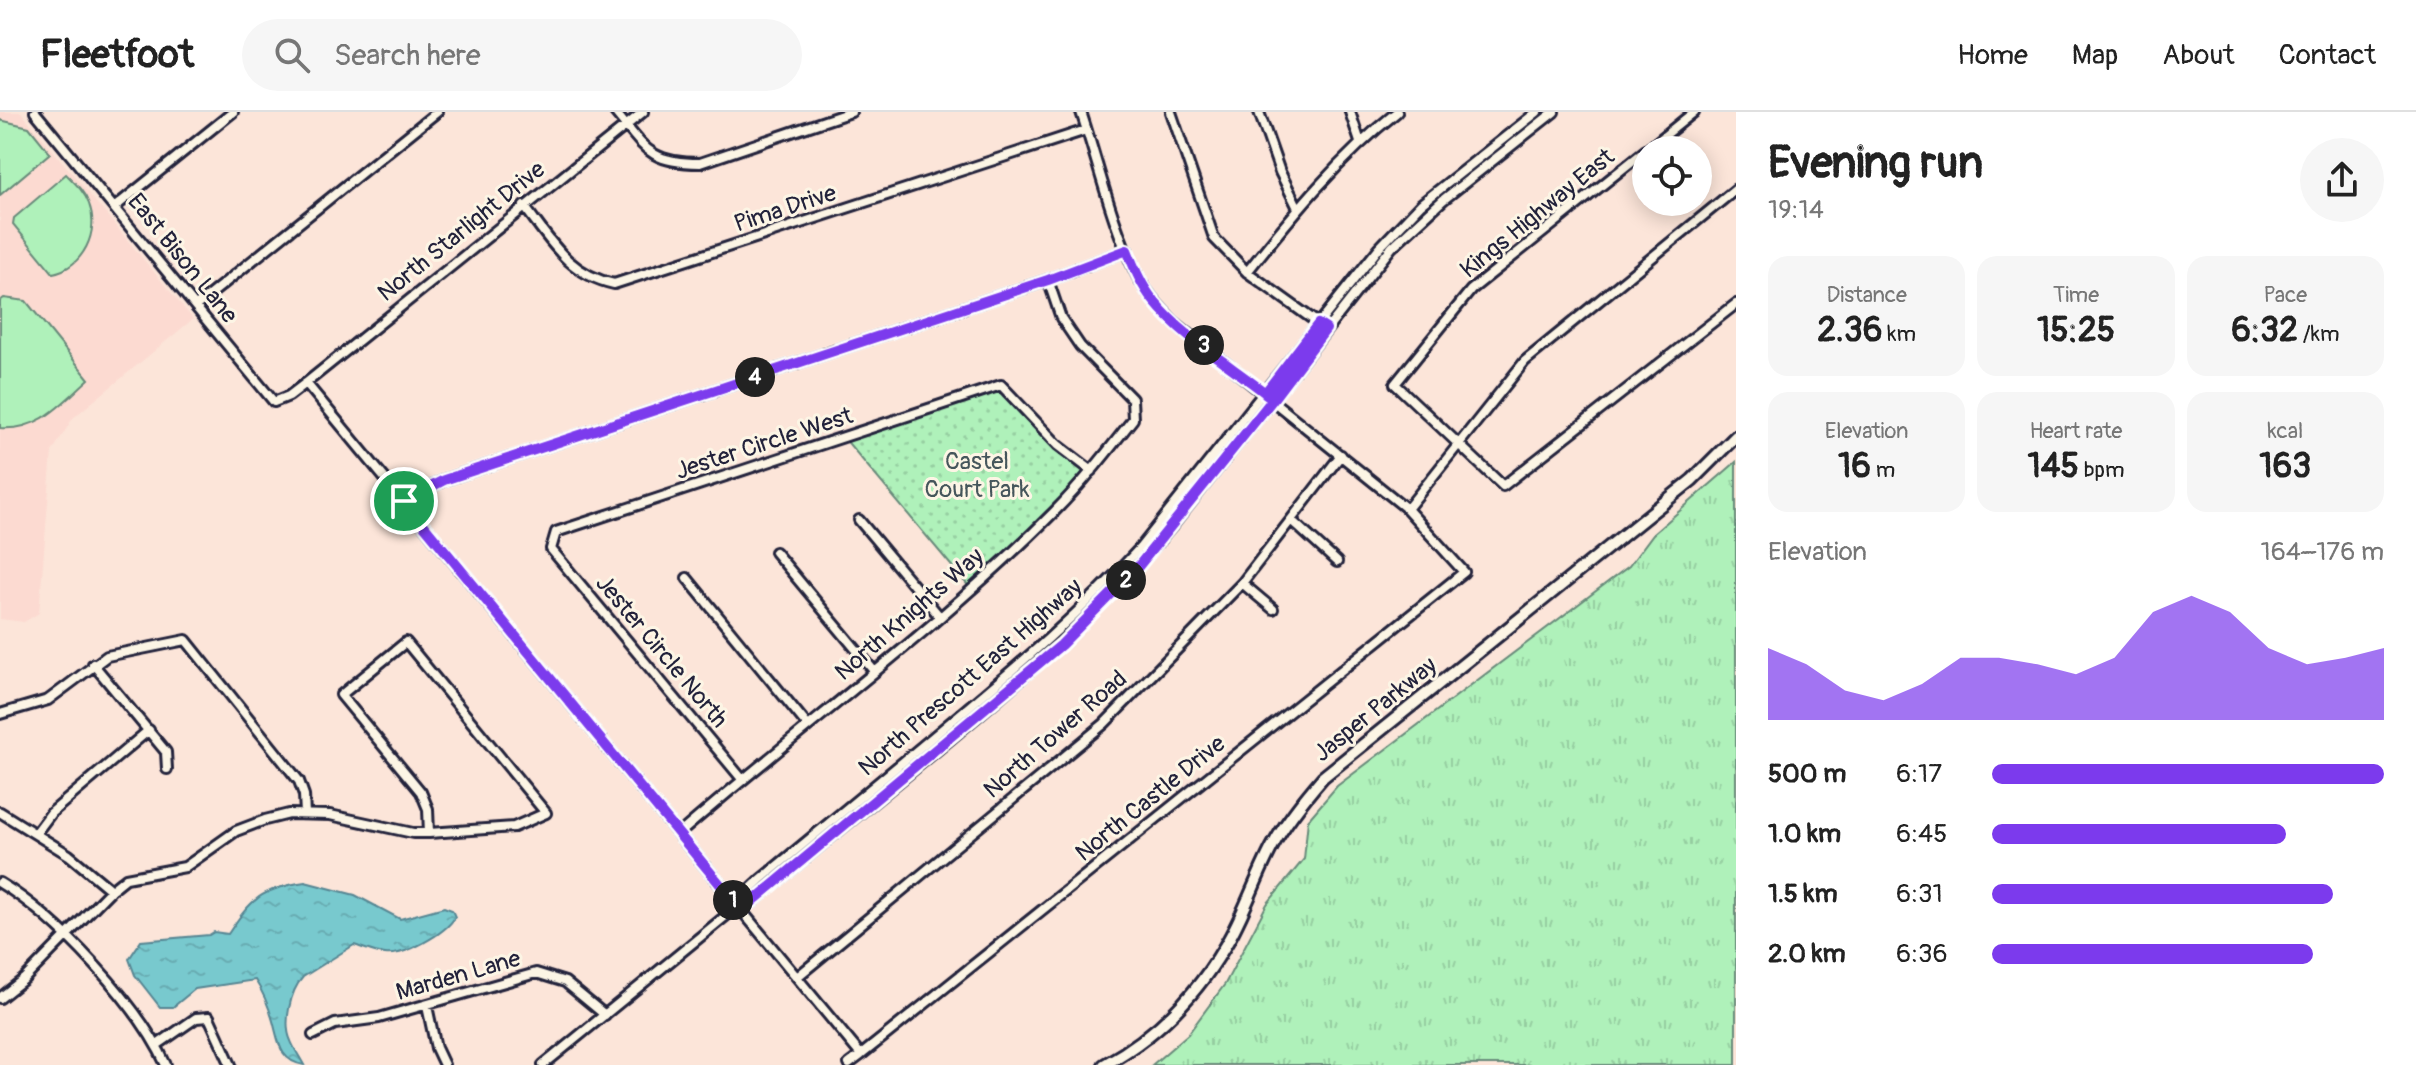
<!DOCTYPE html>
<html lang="en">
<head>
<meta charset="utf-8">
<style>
	:root { --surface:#fff; --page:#f6f6f6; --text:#222; --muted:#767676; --line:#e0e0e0; --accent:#7c3aed }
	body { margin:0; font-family:Pangolin,sans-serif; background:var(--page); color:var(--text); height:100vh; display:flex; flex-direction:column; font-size:30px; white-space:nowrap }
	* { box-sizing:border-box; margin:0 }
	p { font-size:26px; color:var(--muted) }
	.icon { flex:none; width:44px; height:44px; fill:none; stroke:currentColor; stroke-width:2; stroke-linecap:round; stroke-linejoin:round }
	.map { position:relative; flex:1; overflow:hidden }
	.side { display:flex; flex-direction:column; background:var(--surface); width:680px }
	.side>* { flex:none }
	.controls { position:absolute; left:1632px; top:24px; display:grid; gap:16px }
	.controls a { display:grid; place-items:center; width:80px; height:80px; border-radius:50%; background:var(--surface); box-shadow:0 4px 20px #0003; font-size:40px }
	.pin { position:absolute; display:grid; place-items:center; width:68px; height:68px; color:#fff; margin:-34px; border:4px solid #fff; border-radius:50%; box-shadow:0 2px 8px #0007 }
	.km { position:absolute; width:40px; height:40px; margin:-20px; border-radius:50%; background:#222; color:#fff; font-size:22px; line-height:40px; text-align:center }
	.round { display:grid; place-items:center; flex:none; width:84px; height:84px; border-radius:42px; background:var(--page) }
	.overview { display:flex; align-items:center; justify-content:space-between; height:136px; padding:0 32px }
	h1 { font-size:44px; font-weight:800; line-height:60px }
	.metrics { display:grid; grid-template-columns:repeat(3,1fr); gap:12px; height:136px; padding:8px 32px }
	.metrics div { display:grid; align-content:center; border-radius:20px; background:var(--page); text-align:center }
	.metrics b { font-size:34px; font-weight:800 }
	.metrics small { font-size:22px; font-weight:400 }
	.metrics p { font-size:22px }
	.chart { height:224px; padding:16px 32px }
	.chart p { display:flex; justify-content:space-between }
	.chart svg { width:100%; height:144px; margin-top:8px; fill:var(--accent); opacity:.7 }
	ul { padding:0 32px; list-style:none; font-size:26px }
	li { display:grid; grid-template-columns:128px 96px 1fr; align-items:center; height:60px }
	li i { height:20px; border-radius:10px; background:var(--accent) }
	header { display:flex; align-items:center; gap:48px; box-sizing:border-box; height:112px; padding:0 40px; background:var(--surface); border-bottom:2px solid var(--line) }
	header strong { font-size:38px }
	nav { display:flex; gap:44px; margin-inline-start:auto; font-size:28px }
	.search { width:560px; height:72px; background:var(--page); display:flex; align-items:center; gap:20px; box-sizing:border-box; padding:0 28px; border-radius:44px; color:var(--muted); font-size:30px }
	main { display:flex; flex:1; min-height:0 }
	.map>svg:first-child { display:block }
	.built { fill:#fcdad1 }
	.grass { fill:url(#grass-tufts); stroke:#688a7a; stroke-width:2 }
	.park { fill:url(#park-dots); stroke:#688a7a; stroke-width:2 }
	.pitch { fill:#aff1ba; stroke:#688a7a; stroke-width:2 }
	.water { fill:url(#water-ripples); stroke:#568693; stroke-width:2 }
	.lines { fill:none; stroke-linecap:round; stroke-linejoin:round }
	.minor-casing { stroke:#22223b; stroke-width:14 }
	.major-casing { stroke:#22223b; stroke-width:16 }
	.minor { stroke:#fcf5e5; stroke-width:8 }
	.major { stroke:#fcf5e5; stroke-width:10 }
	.route-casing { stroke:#fff; stroke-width:16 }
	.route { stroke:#7c3aed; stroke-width:10 }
	.labels { text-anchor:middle; stroke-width:6; stroke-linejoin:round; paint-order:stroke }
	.street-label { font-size:24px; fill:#22223b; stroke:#fcf5e5 }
	.park-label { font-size:24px; fill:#45565b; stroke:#fcf5e5 }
</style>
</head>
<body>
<header>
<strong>Fleetfoot</strong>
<div class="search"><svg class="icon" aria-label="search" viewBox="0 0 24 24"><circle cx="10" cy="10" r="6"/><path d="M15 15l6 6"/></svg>Search here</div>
<nav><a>Home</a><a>Map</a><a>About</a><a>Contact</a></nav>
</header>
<main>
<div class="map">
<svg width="1736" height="953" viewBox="0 0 1736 953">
	<defs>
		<pattern id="grass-tufts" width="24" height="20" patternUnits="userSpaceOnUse" patternTransform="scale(2)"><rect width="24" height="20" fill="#aff1ba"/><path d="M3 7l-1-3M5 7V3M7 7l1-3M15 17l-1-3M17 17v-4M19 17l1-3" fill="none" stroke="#96cea1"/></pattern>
		<pattern id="park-dots" width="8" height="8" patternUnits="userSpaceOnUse" patternTransform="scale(2)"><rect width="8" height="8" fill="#aff1ba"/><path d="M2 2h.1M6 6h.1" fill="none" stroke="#96cea1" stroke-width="1.8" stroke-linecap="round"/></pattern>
		<pattern id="water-ripples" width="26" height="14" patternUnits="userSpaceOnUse" patternTransform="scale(2)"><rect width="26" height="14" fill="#78c9ce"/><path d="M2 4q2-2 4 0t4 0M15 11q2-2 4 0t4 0" fill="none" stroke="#68acb2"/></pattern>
	</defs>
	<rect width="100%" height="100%" fill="#fce5d9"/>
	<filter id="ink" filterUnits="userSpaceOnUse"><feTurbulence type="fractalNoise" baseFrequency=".0125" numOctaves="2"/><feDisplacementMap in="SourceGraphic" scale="16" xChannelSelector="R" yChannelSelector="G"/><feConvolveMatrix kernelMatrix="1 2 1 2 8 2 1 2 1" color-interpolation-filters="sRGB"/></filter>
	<g filter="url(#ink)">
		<!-- built -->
		<path class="built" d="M0,0H21L193,207L73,306L52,340L39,501L24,510L0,507Z"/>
		<!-- grass -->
		<path class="grass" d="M1736,350V953H1152L1188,922L1225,872L1267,792L1304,747L1308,708L1337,674L1629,454L1653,422Z"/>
		<!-- park -->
		<path class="park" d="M1001,273L1092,359L971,477L844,326Z"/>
		<!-- pitch -->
		<path class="pitch" d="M0,8L29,15L50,41L0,83Z
			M66,62C75,71 84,79 89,92C100,120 83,155 53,161L13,112L14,106Z
			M4,186L26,189L89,267C61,292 40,319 0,316V189Z"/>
		<!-- water -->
		<path class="water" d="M305,770L355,783L400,807L444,795L452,798L455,805C446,821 404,845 385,842C374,841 364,836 354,833L303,865C290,879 283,912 291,929C294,937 300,945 304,953C279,949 279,930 273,909C269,895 263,880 255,868L195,877L173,895H160L135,863L129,847L141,829L209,823L214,820L228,822C252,786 261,777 305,770Z"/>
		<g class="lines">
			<!-- minor casing -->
			<g class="minor-casing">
				<path id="minor" d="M35,0L274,290L289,284L306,271L643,0
					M615,0C645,36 649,51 700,51L851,0
					M1171,0L1214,126L1247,160L1322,214
					M1259,0L1280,60L1298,96
					M1350,0L1360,30
					M1646,38L1471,178L1395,272L1503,374L1736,192
					M1647,38L1694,0
					M524,94C551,129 568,162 614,172L1086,18
					M115,95L233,0
					M1247,160C1293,102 1339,46 1397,0
					M196,194L437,0
					M306,271L861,943L849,952
					M404,389L444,368L1048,168L1127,138
					M1407,397L1525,249L1736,77
					M859,408L940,505
					M1291,408L1337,450
					M775,440L874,559
					M687,466L808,614
					M1242,471L1273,497
					M93,552L166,640L167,657
					M0,602L48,588L107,544L186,528L299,669L304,683L305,702
					M742,667L551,437L556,420L1001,273L1058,333L1092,359
					M0,700L69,743L111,778
					M36,721L51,701L149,618
					M679,722C803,614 938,517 1054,400C1083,371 1108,339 1133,307L1132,287L1080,234L1061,206L1048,168
					M0,771C57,805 139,893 166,953
					M738,794L745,782L760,768C824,715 888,663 952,609C1018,554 1082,500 1140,436L1379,136L1421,92L1537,0
					M797,865L1104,612L1242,471L1341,343
					M0,886L24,867L111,778L126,766L185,755L236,719L265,708L289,702L330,703L413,721H429L514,715L546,701L406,530L341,583L421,680L428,697L429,721
					M427,894L436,936L444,953
					M313,923L335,912L379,906L536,861L565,870L605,903
					M157,933L196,906L209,905L231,953
					M861,943L1464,460L1407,397L1173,209C1160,195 1147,182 1138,165C1112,114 1099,54 1081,0
					M543,953L738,794L752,790C896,669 1051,557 1173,413L1392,135L1443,88L1554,0"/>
			</g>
			<!-- major casing -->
			<g class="major-casing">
				<path id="major" d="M1104,953C1155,925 1196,884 1225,834C1244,803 1255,767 1272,735C1286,709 1304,687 1323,665L1692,368L1736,324"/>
			</g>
			<!-- minor -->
			<use href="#minor" class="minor"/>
			<!-- major -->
			<use href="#major" class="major"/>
		</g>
	</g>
	<g class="lines" filter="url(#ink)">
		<!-- route casing -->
		<g class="route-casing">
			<path id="route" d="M404,389L738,794L752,790L1061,533L1137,456L1273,287L1265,281L1318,212L1326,217L1273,287C1235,256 1183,226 1153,188C1141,173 1134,155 1127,138L1048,168L444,368L404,389"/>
		</g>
		<!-- route -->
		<use href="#route" class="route"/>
	</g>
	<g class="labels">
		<!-- street labels -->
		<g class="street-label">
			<text transform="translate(785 96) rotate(-18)" y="8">Pima Drive</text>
			<text transform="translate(1537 101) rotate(-39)" y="8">Kings Highway East</text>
			<text transform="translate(461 119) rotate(-39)" y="8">North Starlight Drive</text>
			<text transform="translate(183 146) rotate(51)" y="8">East Bison Lane</text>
			<text transform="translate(764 331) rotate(-18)" y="8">Jester Circle West</text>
			<text transform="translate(909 502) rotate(-41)" y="8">North Knights Way</text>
			<text transform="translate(662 539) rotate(50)" y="8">Jester Circle North</text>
			<text transform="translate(970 565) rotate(-41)" y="8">North Prescott East Highway</text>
			<text transform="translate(1375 597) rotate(-39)" y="8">Jasper Parkway</text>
			<text transform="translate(1055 622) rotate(-41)" y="8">North Tower Road</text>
			<text transform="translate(1150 686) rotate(-39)" y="8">North Castle Drive</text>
			<text transform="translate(458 863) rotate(-16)" y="8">Marden Lane</text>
		</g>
		<!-- park labels -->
		<g class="park-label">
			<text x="977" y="357">Castel<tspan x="977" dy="28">Court Park</tspan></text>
		</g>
	</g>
</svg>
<div class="controls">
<a><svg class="icon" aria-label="locate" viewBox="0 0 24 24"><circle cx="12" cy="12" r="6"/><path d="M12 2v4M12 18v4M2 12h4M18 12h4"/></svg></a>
</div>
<div class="pin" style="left:404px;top:389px;background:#1e9e55"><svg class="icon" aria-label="arrive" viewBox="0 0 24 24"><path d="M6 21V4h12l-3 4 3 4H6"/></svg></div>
<b class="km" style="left:733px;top:788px">1</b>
<b class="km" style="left:1126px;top:468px">2</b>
<b class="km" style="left:1204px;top:233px">3</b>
<b class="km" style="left:755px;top:265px">4</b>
</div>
<section class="side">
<div class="overview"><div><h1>Evening run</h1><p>19:14</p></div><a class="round"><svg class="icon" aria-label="share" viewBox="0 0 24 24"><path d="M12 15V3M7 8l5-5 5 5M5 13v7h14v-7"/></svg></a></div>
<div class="metrics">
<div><p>Distance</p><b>2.36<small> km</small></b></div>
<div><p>Time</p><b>15:25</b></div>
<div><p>Pace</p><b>6:32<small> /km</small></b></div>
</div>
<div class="metrics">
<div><p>Elevation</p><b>16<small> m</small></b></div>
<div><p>Heart rate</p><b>145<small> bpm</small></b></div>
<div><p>kcal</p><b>163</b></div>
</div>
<div class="chart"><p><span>Elevation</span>164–176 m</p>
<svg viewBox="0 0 160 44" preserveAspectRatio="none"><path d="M0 44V22L10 27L20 35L30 38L40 33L50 25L60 25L70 27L80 30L90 25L100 11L110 6L120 11L130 22L140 27L150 25L160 22V44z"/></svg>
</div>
<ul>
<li><b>500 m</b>6:17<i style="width:100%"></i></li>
<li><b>1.0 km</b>6:45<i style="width:75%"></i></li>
<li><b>1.5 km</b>6:31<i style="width:87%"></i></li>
<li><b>2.0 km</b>6:36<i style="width:82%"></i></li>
</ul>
</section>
</main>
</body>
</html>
